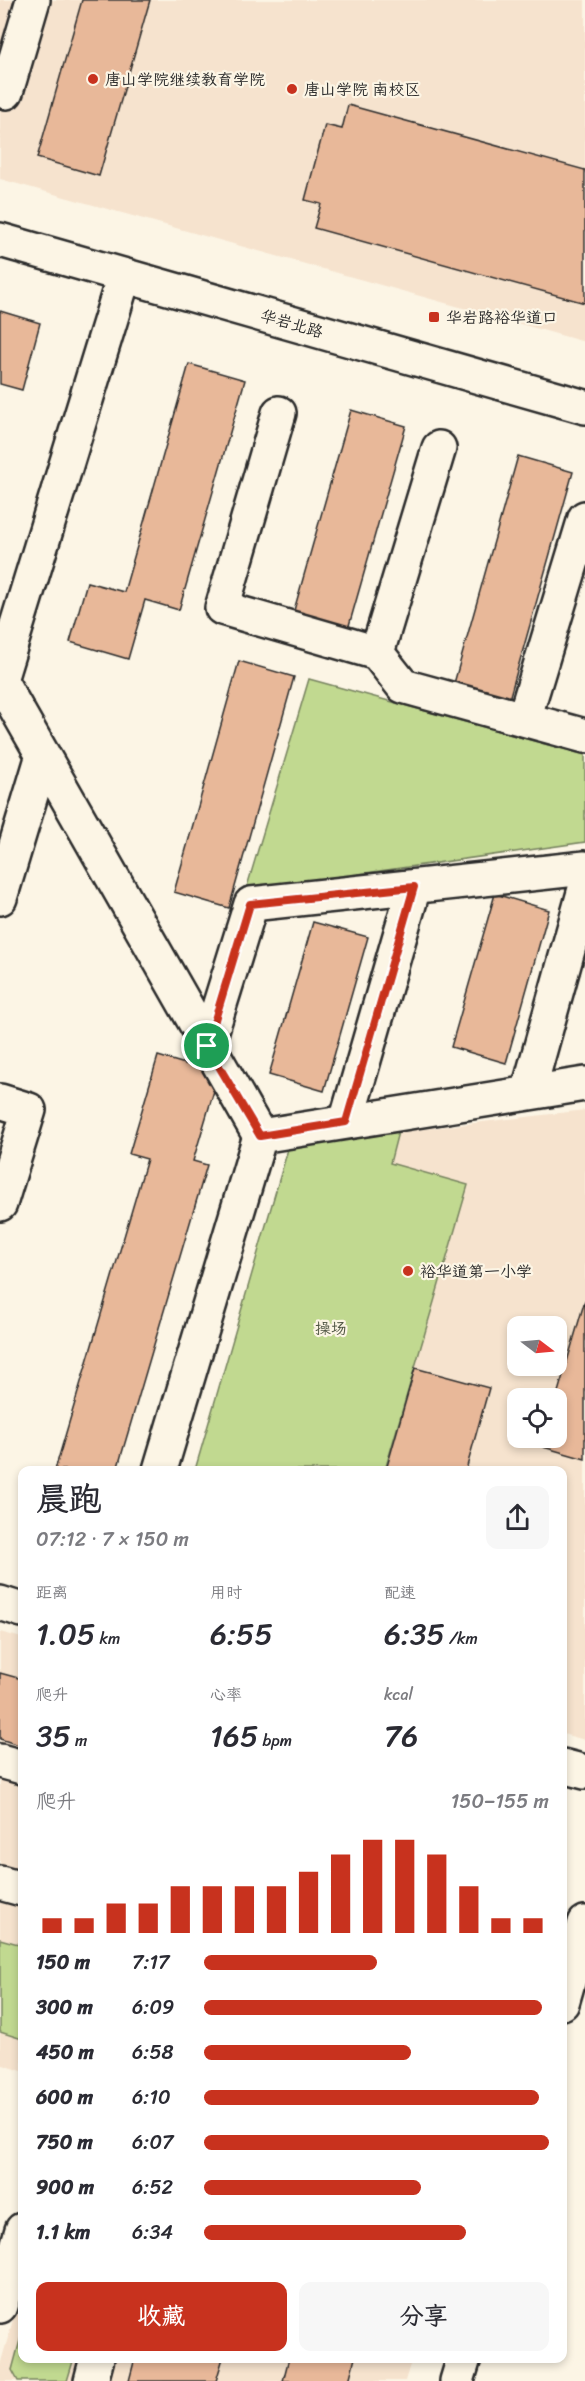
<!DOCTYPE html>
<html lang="zh">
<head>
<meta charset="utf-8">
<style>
	:root { --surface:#fff; --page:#f7f7f7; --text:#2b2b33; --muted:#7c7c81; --accent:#c8321e }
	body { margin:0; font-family:Sriracha,"LXGW WenKai TC",sans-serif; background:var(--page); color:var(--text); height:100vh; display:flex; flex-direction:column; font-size:22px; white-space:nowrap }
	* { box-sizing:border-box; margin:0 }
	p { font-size:20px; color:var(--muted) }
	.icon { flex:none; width:33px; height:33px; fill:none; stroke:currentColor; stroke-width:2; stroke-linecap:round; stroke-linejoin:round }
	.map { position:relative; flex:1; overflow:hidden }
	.panel { position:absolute; left:18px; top:1466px; width:549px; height:897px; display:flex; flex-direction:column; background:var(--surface); border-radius:12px; box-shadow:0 3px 9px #0003 }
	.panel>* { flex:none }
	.needle { width:39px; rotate:106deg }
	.tools { position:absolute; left:507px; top:1316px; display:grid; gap:12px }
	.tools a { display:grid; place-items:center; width:60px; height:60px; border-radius:12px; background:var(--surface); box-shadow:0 3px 9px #0003; font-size:30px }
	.pin { position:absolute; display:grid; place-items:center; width:51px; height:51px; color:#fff; margin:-26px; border:3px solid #fff; border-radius:50%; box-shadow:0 2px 6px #0007 }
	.round { display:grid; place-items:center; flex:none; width:63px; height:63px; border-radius:12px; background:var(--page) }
	.headline { display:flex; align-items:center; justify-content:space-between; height:102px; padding:0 18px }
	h1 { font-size:33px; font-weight:600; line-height:45px }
	.figures { display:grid; grid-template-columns:repeat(3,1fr); gap:9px; height:102px; padding:6px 18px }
	.figures div { display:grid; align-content:center }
	.figures b { font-size:30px; font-weight:600 }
	.figures small { font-size:16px; font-weight:400 }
	.figures p { font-size:16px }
	.chart { height:168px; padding:12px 18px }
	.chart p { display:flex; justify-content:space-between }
	.chart svg { width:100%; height:108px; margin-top:6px; stroke:var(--accent); stroke-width:6 }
	.button { display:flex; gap:12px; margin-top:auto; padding:12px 18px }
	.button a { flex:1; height:69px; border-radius:12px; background:var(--accent); color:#fff; font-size:24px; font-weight:600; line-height:69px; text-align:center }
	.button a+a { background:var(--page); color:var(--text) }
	ul { padding:0 18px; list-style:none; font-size:20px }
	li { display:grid; grid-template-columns:96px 72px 1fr; align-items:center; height:45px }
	li i { height:15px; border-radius:8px; background:var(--accent) }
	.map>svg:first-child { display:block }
	.built { fill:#f6e3ce; fill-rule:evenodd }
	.green { fill:#c1d990; stroke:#76825e; stroke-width:1.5 }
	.building { fill:#e8b899; stroke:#2b2b2b; stroke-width:1.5 }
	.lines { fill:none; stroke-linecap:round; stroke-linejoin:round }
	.minor-casing { stroke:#2b2b2b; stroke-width:38 }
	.minor { stroke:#fcf5e5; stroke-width:33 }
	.route-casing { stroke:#fff; stroke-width:12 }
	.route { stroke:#c8321e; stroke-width:8 }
	.poi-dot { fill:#c8321e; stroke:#fcf5e5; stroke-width:2 }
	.labels { text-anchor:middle; stroke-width:4.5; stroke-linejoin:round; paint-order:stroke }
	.poi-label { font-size:16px; fill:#2b2b2b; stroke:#fcf5e5; text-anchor:start }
	.street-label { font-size:16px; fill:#2b2b2b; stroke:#fcf5e5 }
	.park-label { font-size:16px; fill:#505644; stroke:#fcf5e5 }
</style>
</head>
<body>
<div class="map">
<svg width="585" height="2381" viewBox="0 0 585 2381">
	<rect width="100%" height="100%" fill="#fcf5e5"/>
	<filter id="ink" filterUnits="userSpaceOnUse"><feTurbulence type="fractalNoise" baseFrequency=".0167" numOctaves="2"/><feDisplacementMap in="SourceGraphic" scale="12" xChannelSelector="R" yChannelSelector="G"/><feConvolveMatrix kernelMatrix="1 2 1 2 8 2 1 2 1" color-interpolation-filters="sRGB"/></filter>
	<g filter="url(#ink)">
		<!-- built -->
		<path class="built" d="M0,0H585V342L0,179Z
			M585,1110V1740L563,1734L562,1470H195L288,1149L398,1132ZM518,1326H556V1365H518ZM518,1398H556V1437H518Z
			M0,1632L22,1638V2071L0,2064Z
			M22,2289V2358H412L405,2381H0V2365Z"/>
		<!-- green -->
		<path class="green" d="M309,679L585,755V842L246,890Z
			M398,1132L390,1163L468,1185L385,1470H195L288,1149Z
			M0,1939L22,1945V2039L0,2032Z
			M22,2333V2358H74L67,2381H18L12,2370Z"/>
		<!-- building -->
		<path class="building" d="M82,0H150L99,176L37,158Z
			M348,105L585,170V303L314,228L321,204L305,200L325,125L342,129Z
			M0,311L40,323L22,390L0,384Z
			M189,364L245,380L179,610L145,600L128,659L70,642L87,582L124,592Z
			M351,410L406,426L340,657L285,642Z
			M518,456L573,472L508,703L453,687Z
			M239,661L294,677L229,908L174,892Z
			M495,894L549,910L506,1063L451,1047Z
			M313,922L368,937L324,1091L269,1075Z
			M158,1056L219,1074L193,1161L207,1165L117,1470H55L147,1159L129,1154Z
			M585,1300V1459L543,1447L546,1437H556V1399Z
			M415,1368L489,1388L466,1470H386Z
			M0,1673L22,1679V1746L0,1739Z
			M135,2358H223L216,2381H129Z
			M289,2358H355L349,2381H283Z"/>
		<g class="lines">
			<!-- minor casing -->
			<g class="minor-casing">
				<path id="minor" d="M6,92L33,0
					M0,240L585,407
					M279,413L222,608L377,653L403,686L585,736
					M377,653L439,448
					M0,680L260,1136
					M0,680L124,276
					M524,719L585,518
					M0,898L43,755
					M207,1046L251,904L585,868
					M528,1093L585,889
					M0,1101L29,1110L0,1204
					M346,1122L414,887
					M160,1470L260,1136L585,1084
					M0,1603L22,1610
					M0,1761L22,1767
					M562,1766L585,1772
					M0,1883L22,1889
					M562,2003L585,1923
					M0,2306L22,2230
					M91,2381L97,2358
					M457,2381L464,2358"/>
			</g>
			<!-- minor -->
			<use href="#minor" class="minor"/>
		</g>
	</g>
	<g class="lines" filter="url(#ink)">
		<!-- route casing -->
		<g class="route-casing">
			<path id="route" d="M414,887L346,1122L260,1136L207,1046L250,904Z"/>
		</g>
		<!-- route -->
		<use href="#route" class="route"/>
	</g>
	<!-- markers -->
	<g class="poi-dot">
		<circle cx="93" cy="79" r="6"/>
		<circle cx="292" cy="89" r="6"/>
		<rect x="428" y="311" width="12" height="12" rx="3"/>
		<circle cx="408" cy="1271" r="6"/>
	</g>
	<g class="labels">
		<!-- poi labels -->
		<g class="poi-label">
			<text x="105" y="85">唐山学院继续教育学院</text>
			<text x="304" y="95">唐山学院 南校区</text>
			<text x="446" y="323">华岩路裕华道口</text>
			<text x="420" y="1277">裕华道第一小学</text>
		</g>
		<!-- street labels -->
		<g class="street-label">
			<text transform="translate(292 323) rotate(16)" y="6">华岩北路</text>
		</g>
		<!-- park labels -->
		<g class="park-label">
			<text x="331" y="1334">操场</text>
		</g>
	</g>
</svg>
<div class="tools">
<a><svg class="needle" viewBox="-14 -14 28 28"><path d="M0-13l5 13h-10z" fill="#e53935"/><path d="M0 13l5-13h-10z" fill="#7c7c81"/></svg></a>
<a><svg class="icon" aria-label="locate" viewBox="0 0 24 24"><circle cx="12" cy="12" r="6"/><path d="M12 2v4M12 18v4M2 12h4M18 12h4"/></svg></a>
</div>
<div class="pin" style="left:207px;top:1046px;background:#1e9e55"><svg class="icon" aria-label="arrive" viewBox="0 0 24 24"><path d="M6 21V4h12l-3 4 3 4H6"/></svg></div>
<section class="panel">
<div class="headline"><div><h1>晨跑</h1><p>07:12 · 7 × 150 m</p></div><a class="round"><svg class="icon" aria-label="share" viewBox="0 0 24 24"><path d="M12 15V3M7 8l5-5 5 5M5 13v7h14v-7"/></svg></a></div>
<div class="figures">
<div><p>距离</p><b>1.05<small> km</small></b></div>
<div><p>用时</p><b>6:55</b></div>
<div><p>配速</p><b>6:35<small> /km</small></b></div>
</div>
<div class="figures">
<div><p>爬升</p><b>35<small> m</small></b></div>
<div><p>心率</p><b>165<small> bpm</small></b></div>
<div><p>kcal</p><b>76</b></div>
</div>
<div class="chart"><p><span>爬升</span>150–155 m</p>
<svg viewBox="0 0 160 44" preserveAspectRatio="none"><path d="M5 44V38M15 44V38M25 44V32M35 44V32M45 44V25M55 44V25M65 44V25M75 44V25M85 44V19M95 44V12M105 44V6M115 44V6M125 44V12M135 44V25M145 44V38M155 44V38"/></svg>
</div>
<ul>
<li><b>150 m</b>7:17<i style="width:50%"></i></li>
<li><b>300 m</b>6:09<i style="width:98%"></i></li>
<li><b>450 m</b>6:58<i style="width:60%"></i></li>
<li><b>600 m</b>6:10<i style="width:97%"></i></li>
<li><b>750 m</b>6:07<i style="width:100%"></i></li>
<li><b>900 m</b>6:52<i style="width:63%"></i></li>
<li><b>1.1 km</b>6:34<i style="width:76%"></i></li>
</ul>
<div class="button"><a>收藏</a><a>分享</a></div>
</section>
</div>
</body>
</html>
